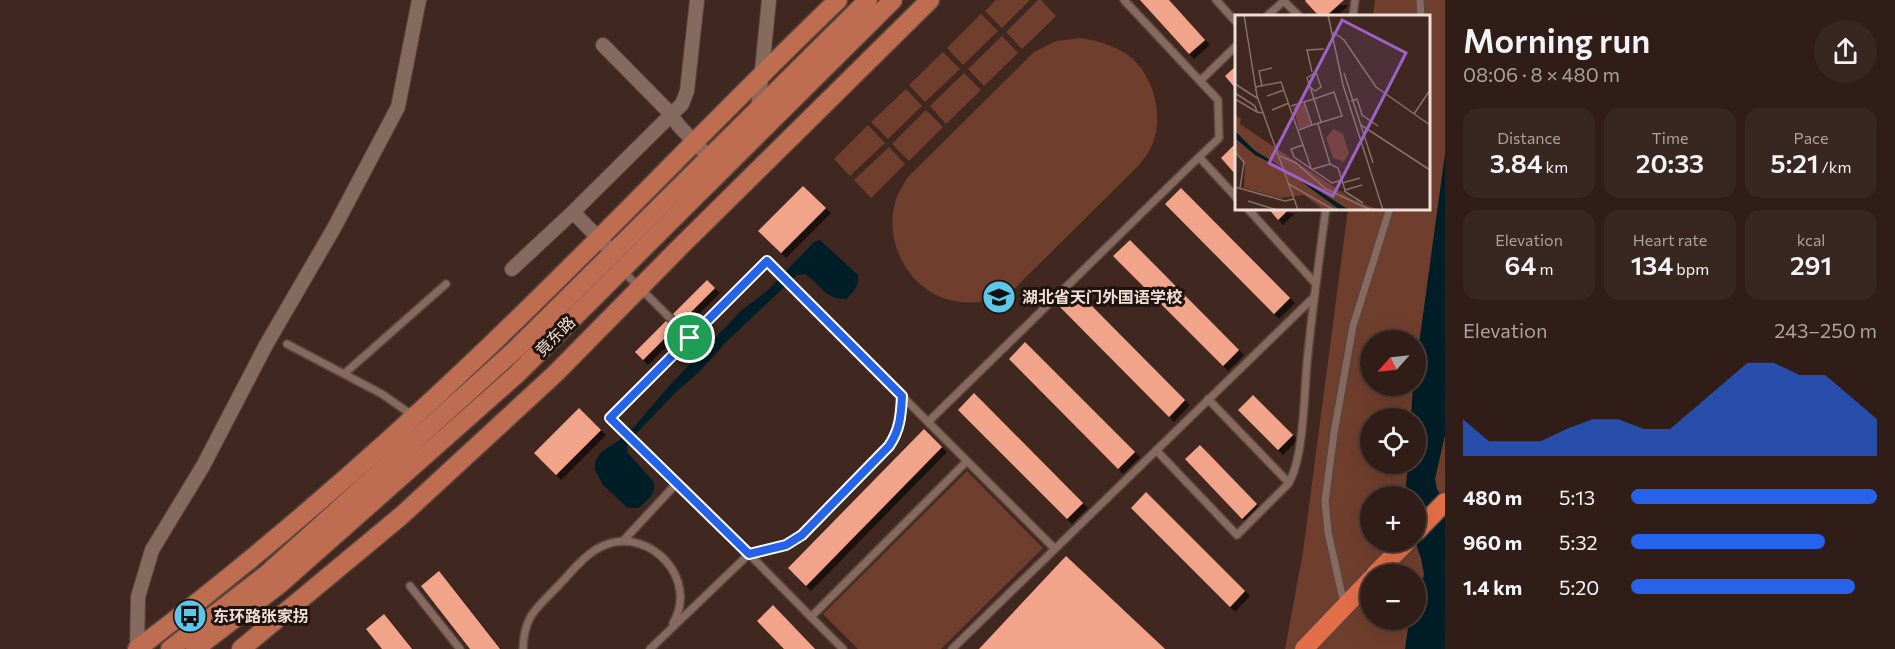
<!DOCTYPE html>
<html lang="en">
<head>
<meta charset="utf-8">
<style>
	:root { --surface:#301d17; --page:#382620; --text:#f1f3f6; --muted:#a8a2a1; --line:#4b3b36; --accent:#2563eb }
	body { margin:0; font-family:Commissioner,"Noto Sans SC",sans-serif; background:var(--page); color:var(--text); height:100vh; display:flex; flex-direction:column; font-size:22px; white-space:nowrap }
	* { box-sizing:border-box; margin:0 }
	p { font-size:20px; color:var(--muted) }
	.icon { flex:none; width:33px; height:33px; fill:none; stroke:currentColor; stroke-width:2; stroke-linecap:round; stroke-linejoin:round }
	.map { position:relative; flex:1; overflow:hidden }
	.drawer { display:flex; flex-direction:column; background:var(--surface); width:450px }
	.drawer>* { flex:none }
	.needle { width:39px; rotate:243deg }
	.fabs { position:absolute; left:1360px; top:330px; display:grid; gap:12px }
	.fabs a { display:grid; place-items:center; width:66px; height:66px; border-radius:50%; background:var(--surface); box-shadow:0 6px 24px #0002,0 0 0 2px var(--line); font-size:30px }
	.pin { position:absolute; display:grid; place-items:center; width:51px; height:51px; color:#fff; margin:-26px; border:3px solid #fff; border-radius:50%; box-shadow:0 2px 6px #0007 }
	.round { display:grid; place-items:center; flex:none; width:63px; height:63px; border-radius:32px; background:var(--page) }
	.overview { display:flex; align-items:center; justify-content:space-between; height:102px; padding:0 18px }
	h1 { font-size:33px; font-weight:600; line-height:45px }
	.metrics { display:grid; grid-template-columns:repeat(3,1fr); gap:9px; height:102px; padding:6px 18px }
	.metrics div { display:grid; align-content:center; border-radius:15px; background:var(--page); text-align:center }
	.metrics b { font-size:26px; font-weight:600 }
	.metrics small { font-size:16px; font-weight:400 }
	.metrics p { font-size:16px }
	.chart { height:168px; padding:12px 18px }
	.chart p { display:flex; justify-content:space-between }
	.chart svg { width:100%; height:108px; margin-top:6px; fill:var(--accent); opacity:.7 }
	ul { padding:0 18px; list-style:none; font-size:20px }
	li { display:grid; grid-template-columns:96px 72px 1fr; align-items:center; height:45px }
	li i { height:15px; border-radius:8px; background:var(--accent) }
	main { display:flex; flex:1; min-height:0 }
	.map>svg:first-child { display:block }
	.green { fill:#703e2d; fill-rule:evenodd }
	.water { fill:#001e27 }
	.building { fill:#f2a48b; filter:url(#shadow) }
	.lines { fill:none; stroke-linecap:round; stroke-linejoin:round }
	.lane-casing { stroke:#5b453e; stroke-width:10 }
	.street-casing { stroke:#5b453e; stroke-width:16 }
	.primary-casing { stroke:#5b453e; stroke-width:21 }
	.highway-casing { stroke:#5b453e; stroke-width:21 }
	.lane { stroke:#86695f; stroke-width:7 }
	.street { stroke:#86695f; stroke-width:14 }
	.primary { stroke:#be6d51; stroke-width:18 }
	.highway { stroke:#e36f48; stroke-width:18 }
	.route-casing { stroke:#fff; stroke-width:12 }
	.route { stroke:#2563eb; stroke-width:8 }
	.labels { text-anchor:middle; stroke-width:6; stroke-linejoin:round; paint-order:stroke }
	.poi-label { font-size:16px; font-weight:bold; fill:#f0dfd9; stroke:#1f1310; text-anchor:start }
	.street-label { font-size:16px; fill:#f0dfd9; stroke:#1f1310 }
	.inset-road { fill:none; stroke:#867169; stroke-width:1.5 }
	.view { fill:#9e62c7; fill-opacity:0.15; stroke:#9e62c7; stroke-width:3 }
	.inset-edge { fill:none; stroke:#f0dfd9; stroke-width:3 }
</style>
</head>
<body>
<main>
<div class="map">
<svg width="1445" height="649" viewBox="0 0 1445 649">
	<defs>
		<filter id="shadow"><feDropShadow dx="5" dy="5" stdDeviation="0" flood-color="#0009"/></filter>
	</defs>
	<rect width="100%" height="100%" fill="#40271f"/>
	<!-- green -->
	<path class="green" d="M996,0H1030L1002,28L985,11Z
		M1038,0H1041L1056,16L1022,49L1006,32Z
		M1375,0H1445V649H1285L1303,552L1348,209L1428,208V16H1373ZM1371,340H1416V386H1371ZM1371,418H1416V464H1371ZM1371,496H1416V542H1371ZM1371,574H1416V620H1371Z
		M981,14L998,31L963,65L947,48Z
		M1002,36L1018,53L984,86L968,69Z
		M1081,38C1097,41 1110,44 1125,53C1153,71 1165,115 1152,145C1149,152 1144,159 1139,165L1011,292C994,299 979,304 961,302C914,298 883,247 895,203C897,194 903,186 907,178L1034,52L1056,41Z
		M943,52L960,69L925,102L909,85Z
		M964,73L981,90L946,124L930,106Z
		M906,89L922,106L888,139L871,122Z
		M926,110L943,127L909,161L892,144Z
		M868,125L885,143L850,176L834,159Z
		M889,147L905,164L871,198L854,180Z
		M967,471L1043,548L941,649H858L823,614Z"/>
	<!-- water -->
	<path class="water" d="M1445,154V435L1435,479L1437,489L1445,501V649H1405L1409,621L1416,620V603L1424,575L1421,558L1415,542L1416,496H1405L1408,464H1416V418H1411L1413,386H1416V366Z
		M820,240L858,275C859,287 854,291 846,299C825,300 821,284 805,274L797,275L727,341L698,373L677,391L627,443V452L653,481C658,493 647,500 639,508H628L603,485L595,470V462L601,452L618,441L635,426L669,386L742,310L767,291L814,242Z"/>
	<!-- building -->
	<path class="building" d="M1140,0H1169L1205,40L1189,54Z
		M1306,0H1344L1326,16H1319L1305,1Z
		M1236,66V89L1225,76Z
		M1236,143V175L1221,158Z
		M803,186L826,208L781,253L758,231Z
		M1181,188L1290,298L1274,314L1165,204Z
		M1268,208H1290L1278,220Z
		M1130,240L1239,350L1223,366L1113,256Z
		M707,280L715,288L643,360L635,352Z
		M1076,290L1185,400L1169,417L1060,307Z
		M1025,342L1135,452L1118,469L1009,359Z
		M974,393L1083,503L1067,519L958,410Z
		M1253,395L1293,435L1278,450L1238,410Z
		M579,408L601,430L556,475L534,453Z
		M924,429L942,447L806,586L788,568Z
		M1200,445L1257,504L1242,519L1185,459Z
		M1146,492L1245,591L1230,607L1131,508Z
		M1066,556L1165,649H979Z
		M439,571L500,649H470L421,586Z
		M773,605L815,649H784L757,621Z
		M384,614L412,649H382L366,629Z"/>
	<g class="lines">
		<!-- lane casing -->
		<g class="lane-casing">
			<path id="lane" d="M1124,0L1200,81
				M1216,0L1236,22
				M1420,0L1421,16
				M1284,1L1299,16
				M1267,16L1285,0
				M1353,16L1355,0
				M1199,157L1219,138L1218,100L1200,81L1236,46
				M1247,208L1315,283
				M622,270L690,338
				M287,344L382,394L412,415
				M344,374L446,284
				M1208,399L1289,483
				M928,422L1199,157L1236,197
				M1156,450L1237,535L1288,484C1304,459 1304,395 1307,363C1312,311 1319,260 1326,208
				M623,541L677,483
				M749,554L786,545L802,535L889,446L898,429L902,396
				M749,554L811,617
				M410,586L460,649
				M1344,604L1328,532L1325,501L1334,433L1353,326L1390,208
				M523,649C524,616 535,610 557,587C571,573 586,552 605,545C651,527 699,580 673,623
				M650,649L749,554L610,418L767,261L967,461
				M843,649L811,617L967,461L1055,549
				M952,649L1314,297"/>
		</g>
		<!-- street casing -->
		<g class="street-casing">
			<path id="street" d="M603,45L667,110L679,126L709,157
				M761,112L758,109L769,0
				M613,253L573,212L682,104L687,91L697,0
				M512,269L573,212
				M137,649L138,597L152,550L203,466L266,345L334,228L398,107L419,0"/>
		</g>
		<!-- primary casing -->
		<g class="primary-casing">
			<path id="primary" d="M137,649C257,558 371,459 480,355C602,239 717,116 838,0
				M170,649L268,573L516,349L868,0
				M195,649L280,584L516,375L893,0
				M241,649L401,516L556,373L681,246L930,0"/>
		</g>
		<!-- highway casing -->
		<g class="highway-casing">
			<path id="highway" d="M1416,532L1445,502
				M1375,574L1407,542
				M1304,649L1371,579"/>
		</g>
		<!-- lane -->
		<use href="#lane" class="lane"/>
		<!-- street -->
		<use href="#street" class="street"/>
		<!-- primary -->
		<use href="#primary" class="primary"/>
		<!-- highway -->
		<use href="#highway" class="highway"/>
	</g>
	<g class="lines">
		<!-- route casing -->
		<g class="route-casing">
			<path id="route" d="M767,261L902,396C901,415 900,430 889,446L802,535L786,545L749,554L610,418Z"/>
		</g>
		<!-- route -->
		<use href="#route" class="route"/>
	</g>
	<!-- icons -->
	<defs>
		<g id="school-disc" transform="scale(1.725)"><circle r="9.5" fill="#5cc7e8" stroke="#1f1310"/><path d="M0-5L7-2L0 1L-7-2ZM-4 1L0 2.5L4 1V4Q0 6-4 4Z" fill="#111"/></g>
		<g id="bus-disc" transform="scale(1.725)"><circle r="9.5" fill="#5cc7e8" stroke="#1f1310"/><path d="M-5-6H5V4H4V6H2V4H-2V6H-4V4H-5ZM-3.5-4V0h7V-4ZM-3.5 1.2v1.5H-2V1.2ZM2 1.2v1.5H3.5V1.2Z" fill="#111"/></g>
	</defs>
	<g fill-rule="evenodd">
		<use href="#school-disc" x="999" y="297"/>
		<use href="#bus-disc" x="190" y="616"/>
	</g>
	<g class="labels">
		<!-- poi labels -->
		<g class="poi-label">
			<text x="1022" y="303">湖北省天门外国语学校</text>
			<text x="213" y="622">东环路张家拐</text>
		</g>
		<!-- street labels -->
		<g class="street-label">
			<text transform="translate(555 336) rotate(-45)" y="6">竟东路</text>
		</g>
	</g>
	<!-- overview -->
	<g transform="translate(1235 15)">
		<rect width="195" height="195" fill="#40271f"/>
		<path d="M69,89L76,110L64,114L58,92ZM0,100L6,104L5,109L117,184L144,195H89L69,180L45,183L9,173L10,151L0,136ZM98,114L108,119L114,138L109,147L98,143L91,123Z" fill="#703e2d"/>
		<path d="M0,116L19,135L114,195H105L52,156L20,140L0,123Z" fill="#001e27"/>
		<path class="inset-road" d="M9,0L22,81L63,195M93,0L108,70L148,195M98,17L109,25L141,72L195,110M77,57L72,35L89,34M109,58L138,148M0,69L22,83M27,71L24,56L37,53M21,72L46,67L76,153M75,72L80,76L86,72L81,57L72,63L79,84L99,77L107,101L77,110M0,78L20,91L22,97L28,98M32,81L49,75M0,84L22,97M116,86L122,84L127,100L143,111M69,87L79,84L86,107M56,91L69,87L77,110L64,115M37,95L54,88M179,99L195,75M126,110L195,155M68,130L56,134L59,142L97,168L107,165M0,137L9,147L5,173M45,141L61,148L91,174L136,195M95,149L103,153L110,175L127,170M78,154L95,149L83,109M107,168L125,163M54,169L99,195M0,172L50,186L59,184M109,176L128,188M13,186L42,195"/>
		<path class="view" d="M107,5L171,38L98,181L34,148Z"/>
		<rect width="195" height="195" class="inset-edge"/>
	</g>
</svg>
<div class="fabs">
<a><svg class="needle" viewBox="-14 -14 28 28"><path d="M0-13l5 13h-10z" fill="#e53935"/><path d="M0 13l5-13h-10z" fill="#a8a2a1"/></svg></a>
<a><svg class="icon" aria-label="locate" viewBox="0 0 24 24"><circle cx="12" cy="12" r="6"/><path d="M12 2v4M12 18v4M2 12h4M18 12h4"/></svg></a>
<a>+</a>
<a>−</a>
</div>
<div class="pin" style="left:690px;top:338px;background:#1e9e55"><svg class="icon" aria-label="arrive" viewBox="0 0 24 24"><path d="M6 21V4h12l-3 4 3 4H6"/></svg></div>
</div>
<section class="drawer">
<div class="overview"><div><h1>Morning run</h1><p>08:06 · 8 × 480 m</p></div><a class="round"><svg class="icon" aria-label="share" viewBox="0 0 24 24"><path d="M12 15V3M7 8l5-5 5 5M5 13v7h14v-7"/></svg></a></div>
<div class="metrics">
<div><p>Distance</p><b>3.84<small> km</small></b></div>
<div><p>Time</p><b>20:33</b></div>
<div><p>Pace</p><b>5:21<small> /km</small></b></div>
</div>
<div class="metrics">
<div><p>Elevation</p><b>64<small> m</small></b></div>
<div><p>Heart rate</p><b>134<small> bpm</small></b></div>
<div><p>kcal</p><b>291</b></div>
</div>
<div class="chart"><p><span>Elevation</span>243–250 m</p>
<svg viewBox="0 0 160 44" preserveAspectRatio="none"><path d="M0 44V29L10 38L20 38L30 38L40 33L50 29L60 29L70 33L80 33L90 24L100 15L110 6L120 6L130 11L140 11L150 20L160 29V44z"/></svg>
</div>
<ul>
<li><b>480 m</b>5:13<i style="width:100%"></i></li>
<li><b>960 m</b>5:32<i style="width:79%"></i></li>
<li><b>1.4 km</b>5:20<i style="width:91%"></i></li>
</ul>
</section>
</main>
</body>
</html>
